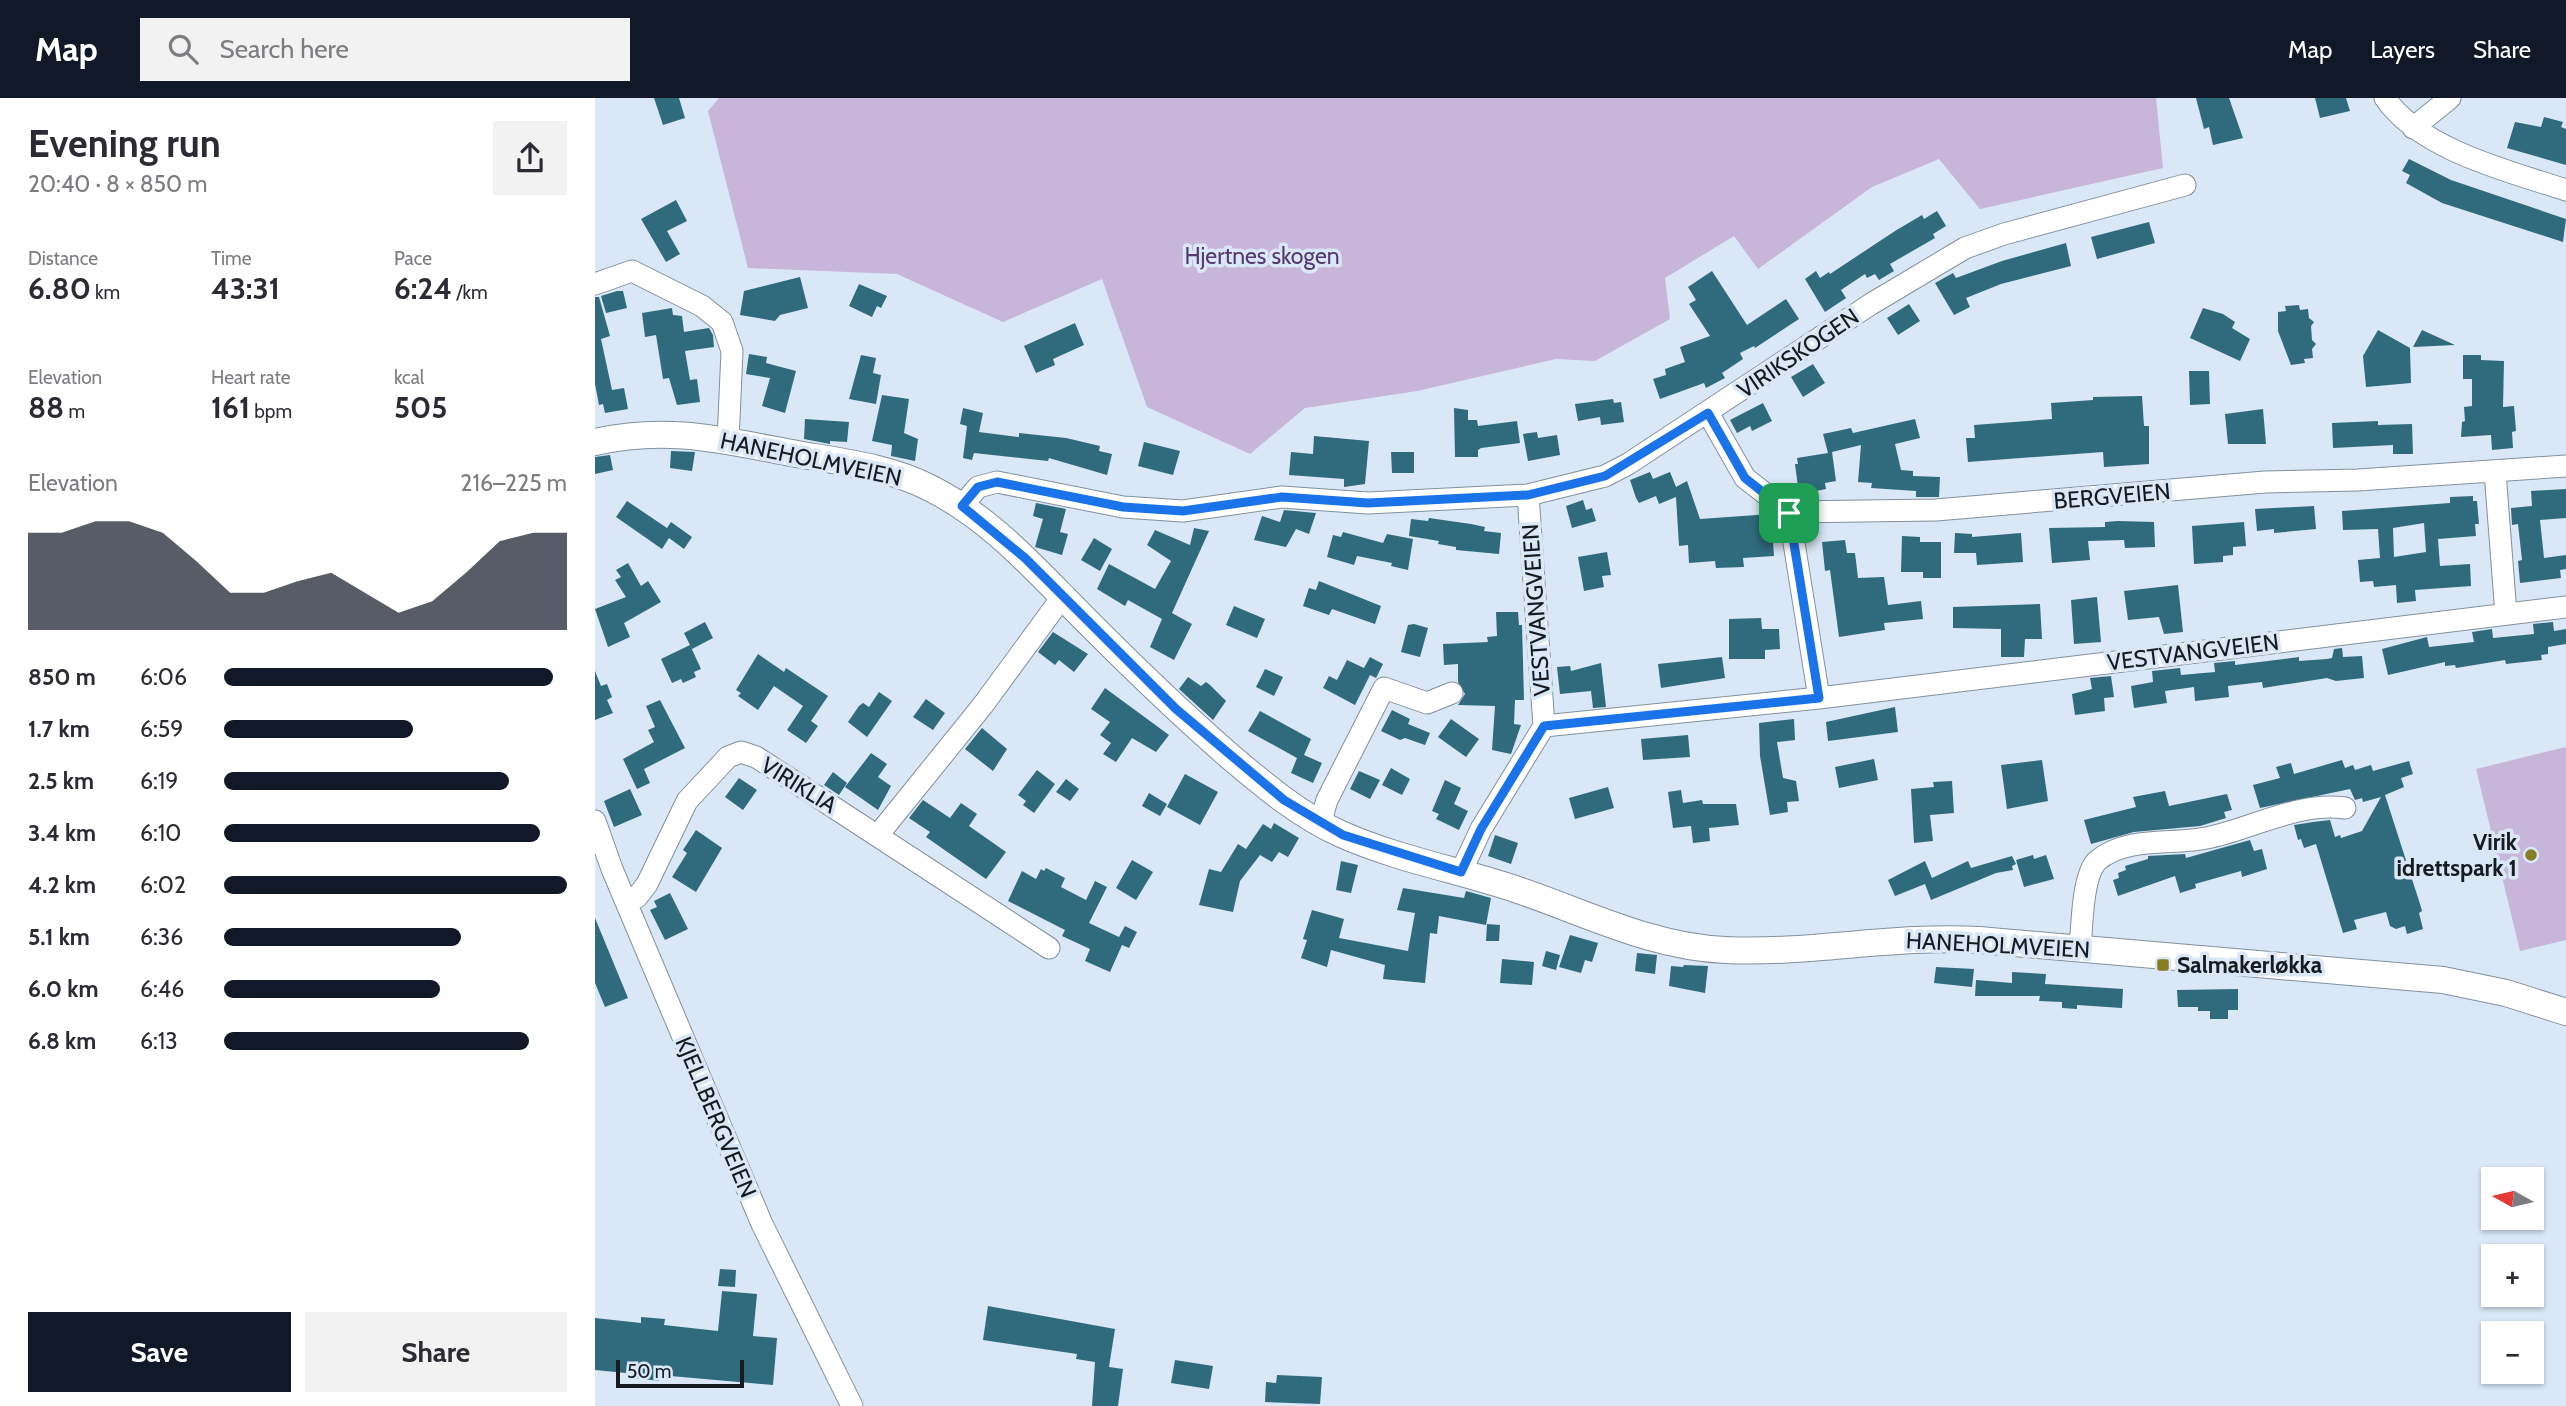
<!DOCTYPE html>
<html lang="en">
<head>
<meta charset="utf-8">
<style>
	:root { --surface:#fff; --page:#f2f2f3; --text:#2b2b33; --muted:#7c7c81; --accent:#111827 }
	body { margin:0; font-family:Cabin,sans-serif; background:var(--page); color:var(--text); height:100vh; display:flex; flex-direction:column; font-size:26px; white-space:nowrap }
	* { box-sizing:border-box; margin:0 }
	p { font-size:23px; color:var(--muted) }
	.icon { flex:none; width:38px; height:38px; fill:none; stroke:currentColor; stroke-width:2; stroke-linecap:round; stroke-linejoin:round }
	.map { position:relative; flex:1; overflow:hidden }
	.drawer { display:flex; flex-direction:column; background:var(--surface); width:595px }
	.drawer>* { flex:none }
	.needle { width:46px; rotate:278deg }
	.fabs { position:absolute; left:1886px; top:1069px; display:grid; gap:14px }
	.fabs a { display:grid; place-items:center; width:63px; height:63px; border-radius:0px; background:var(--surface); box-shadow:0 2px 5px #0004; font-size:35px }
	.scale { position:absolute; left:21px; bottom:18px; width:128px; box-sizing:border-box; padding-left:7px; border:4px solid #161b20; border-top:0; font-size:19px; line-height:24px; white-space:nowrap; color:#161b20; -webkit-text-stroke:5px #d9e7f6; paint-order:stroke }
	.pin { position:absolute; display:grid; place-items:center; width:60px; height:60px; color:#fff; margin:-30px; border-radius:14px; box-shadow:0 4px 10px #0006 }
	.round { display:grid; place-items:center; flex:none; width:74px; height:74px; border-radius:0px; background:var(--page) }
	.summary { display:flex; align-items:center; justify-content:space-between; height:119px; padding:0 28px }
	h1 { font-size:38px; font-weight:700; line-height:52px }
	.figures { display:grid; grid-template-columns:repeat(3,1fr); gap:10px; height:119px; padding:7px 28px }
	.figures div { display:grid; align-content:center }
	.figures b { font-size:30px; font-weight:700 }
	.figures small { font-size:19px; font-weight:400 }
	.figures p { font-size:19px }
	.chart { height:196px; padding:14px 28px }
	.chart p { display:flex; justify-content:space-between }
	.chart svg { width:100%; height:126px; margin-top:7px; fill:var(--accent); opacity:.7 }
	.primary-button { display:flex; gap:14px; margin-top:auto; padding:14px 28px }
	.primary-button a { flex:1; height:80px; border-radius:0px; background:var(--accent); color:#fff; font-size:28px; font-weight:700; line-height:80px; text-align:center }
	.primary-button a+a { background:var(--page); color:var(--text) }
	ul { padding:0 28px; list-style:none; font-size:23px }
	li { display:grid; grid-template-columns:112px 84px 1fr; align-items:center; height:52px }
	li i { height:18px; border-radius:9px; background:var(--accent) }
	header { display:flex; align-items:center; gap:42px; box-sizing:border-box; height:98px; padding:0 35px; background:var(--accent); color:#fff }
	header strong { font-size:33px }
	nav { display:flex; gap:38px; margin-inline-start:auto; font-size:24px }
	.search { width:490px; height:63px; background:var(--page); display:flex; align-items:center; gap:18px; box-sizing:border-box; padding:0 24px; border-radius:0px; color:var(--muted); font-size:26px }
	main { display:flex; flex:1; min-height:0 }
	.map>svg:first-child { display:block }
	.green { fill:#c8b5da }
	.building { fill:#306b7d; fill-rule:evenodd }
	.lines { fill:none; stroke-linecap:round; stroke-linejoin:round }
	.minor-casing { stroke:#83909d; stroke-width:23 }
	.major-casing { stroke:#83909d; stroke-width:28 }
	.minor { stroke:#fff; stroke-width:21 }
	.major { stroke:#fff; stroke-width:26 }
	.route-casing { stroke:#fff; stroke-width:14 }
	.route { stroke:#1a73e8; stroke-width:9 }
	.poi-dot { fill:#877d24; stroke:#d9e7f6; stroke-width:2.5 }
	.labels { text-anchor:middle; stroke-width:7; stroke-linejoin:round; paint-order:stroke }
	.park-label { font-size:23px; fill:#573870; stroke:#d9e7f6 }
	.street-label { font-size:23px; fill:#161b20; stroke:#d9e7f6 }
	.poi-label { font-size:23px; font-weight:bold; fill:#161b20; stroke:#d9e7f6; text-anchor:end }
</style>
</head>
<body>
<header>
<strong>Map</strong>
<div class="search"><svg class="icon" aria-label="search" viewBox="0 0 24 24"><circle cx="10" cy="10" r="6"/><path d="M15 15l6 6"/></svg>Search here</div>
<nav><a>Map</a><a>Layers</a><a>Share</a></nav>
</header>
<main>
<section class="drawer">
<div class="summary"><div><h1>Evening run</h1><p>20:40 · 8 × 850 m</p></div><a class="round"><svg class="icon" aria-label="share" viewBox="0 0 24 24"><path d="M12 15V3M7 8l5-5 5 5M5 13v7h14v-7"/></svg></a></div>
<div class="figures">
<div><p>Distance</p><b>6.80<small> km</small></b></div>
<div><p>Time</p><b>43:31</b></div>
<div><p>Pace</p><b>6:24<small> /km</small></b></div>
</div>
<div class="figures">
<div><p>Elevation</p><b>88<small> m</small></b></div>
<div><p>Heart rate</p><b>161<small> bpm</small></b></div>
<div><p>kcal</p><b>505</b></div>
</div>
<div class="chart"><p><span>Elevation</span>216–225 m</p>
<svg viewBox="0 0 160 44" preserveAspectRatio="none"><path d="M0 44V10L10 10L20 6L30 6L40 10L50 20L60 31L70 31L80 27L90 24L100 31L110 38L120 34L130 24L140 13L150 10L160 10V44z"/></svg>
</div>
<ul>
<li><b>850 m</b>6:06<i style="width:96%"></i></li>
<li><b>1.7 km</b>6:59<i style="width:55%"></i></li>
<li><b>2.5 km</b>6:19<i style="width:83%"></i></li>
<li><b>3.4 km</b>6:10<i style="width:92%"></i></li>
<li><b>4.2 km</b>6:02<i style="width:100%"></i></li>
<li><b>5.1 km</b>6:36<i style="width:69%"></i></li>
<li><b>6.0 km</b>6:46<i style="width:63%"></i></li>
<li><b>6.8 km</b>6:13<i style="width:89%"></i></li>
</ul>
<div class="primary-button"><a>Save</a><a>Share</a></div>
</section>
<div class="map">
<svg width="1971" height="1308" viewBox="0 0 1971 1308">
	<rect width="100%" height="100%" fill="#d9e7f6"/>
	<!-- green -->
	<path class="green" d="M124,0H1561L1568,70L1385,111L1344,61L1277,89L1163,171L1139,138L1070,180L1075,221L1000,263L961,261L822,293L710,310L655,356L552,309L507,181L408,224L302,176L153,170L113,13Z
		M1971,649V842L1925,853L1881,671Z"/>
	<!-- building -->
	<path class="building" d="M59,0H84L90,20L68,27Z
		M1601,0H1634L1648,40L1618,47L1614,29L1609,31Z
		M1720,0H1751L1755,13L1725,20Z
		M1949,19L1968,24L1966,29L1971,31V67L1912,50L1920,24L1946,29Z
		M1814,61L1856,82L1971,121L1968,144L1847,105L1811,85L1815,77L1807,73Z
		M81,102L92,123L72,133L85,156L71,164L46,121Z
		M1342,113L1351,128L1338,136L1340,140L1295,166L1299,173L1284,182L1280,176L1272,180L1270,176L1246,192L1251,200L1230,214L1210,181L1221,173L1225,180L1234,174L1235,176L1300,133L1327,117L1329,121Z
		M1554,124L1560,145L1502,161L1496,139Z
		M1471,145L1476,168L1406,186L1371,200L1375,209L1359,217L1340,185L1358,175L1361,180L1407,163Z
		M1117,173L1152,227L1191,201L1204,221L1160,250L1159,248L1145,255L1148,261L1127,275L1130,280L1111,290L1109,285L1065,301L1058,281L1071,277L1070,271L1090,264L1085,249L1115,238L1094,206L1101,202L1093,189Z
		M205,179L213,210L185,217L180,223L145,217L149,193Z
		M264,186L292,198L286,210L282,208L277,219L254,208Z
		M22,193H28L32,210L11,215L6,198Z
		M0,199H4L15,238L6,241L17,292L29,290L33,311L10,315L8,306L4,307L0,286Z
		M1314,206L1325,223L1303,237L1292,220Z
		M1704,207L1705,212L1713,211L1714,220L1719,224L1716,228L1717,242L1721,246L1717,251L1718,260L1709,261L1710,265L1696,267L1683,233V214L1691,213L1690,208Z
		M77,210L78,217L87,218L89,234L114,230L118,237L119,249L90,253L95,282L102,281L105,304L82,307L74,280L68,281L61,237L50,239L47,215Z
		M1608,210L1628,216L1640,224L1637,230L1655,241L1645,263L1595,240Z
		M480,225L489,247L458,261L460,267L441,275L429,248Z
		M1783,232L1815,250L1816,285L1771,289L1768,258Z
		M1827,232L1860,247L1818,249Z
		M154,256L172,259L171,265L201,273L190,315L167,308L175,280L151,276Z
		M266,257L281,260L278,275L286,277L281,306L254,301Z
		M1868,257H1886V262L1909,263L1908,309L1919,308L1921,333L1917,334L1918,350L1897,352L1896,337L1866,339L1867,324L1870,323L1869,309L1877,308V281H1868Z
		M1218,266L1230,285L1208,299L1196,279Z
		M1594,273H1614L1615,306L1595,307Z
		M287,297L314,301L309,335L323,341L320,363L296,358L297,347L277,343Z
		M1547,298L1549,328H1554V366L1509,369L1508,354L1373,364L1371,340H1380L1379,327L1457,321L1456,305L1498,302V299Z
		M1018,301L1019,305L1026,304L1029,324L1006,327L1005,319L983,323L980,306Z
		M1168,305L1177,323L1157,333L1155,328L1142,335L1135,322Z
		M368,310L388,315L384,334L424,339V335L471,340L505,348L504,353L517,356L512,377L454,360L453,363L379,355L377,362L368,360L372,328L365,326Z
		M859,310L873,312V322H882L883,328L922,323L925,345L886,350L883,352V359H860Z
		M1668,311L1671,346H1633L1630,316Z
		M210,321L254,324L252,344L235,343V346L209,341Z
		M1320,321L1325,340L1300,346L1306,372L1318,373V378L1345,379L1344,399H1321V393L1276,390L1277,385L1263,384L1266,347L1237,354L1241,383L1230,385L1231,391L1216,394L1215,387L1203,389L1200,366H1203L1202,360L1233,355L1228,336L1256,330L1258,335Z
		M1783,323V327L1817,326L1818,356H1798V347L1738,350L1737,325Z
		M942,334L943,340L962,337L965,357L933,363L928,336Z
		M719,338L774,343L770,386L749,389V381L694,377L696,354L718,356Z
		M549,344L585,353L578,377L543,368Z
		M76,353L100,354L97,373L75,370Z
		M796,354H819V375H797Z
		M15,357L18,372L0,376V359Z
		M1055,374L1058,381L1075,374L1081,389L1092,383L1105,421L1176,416L1179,458L1148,460L1149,469L1121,470L1120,463L1094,465L1093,447L1084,448L1081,399L1064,406L1061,398L1044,405L1041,400L1035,382Z
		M1971,391V420L1945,422L1949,460L1971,457V471L1965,472L1966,480L1925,485L1923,463L1927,462L1923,426L1917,427L1916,410L1937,408L1936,393Z
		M1878,398V403H1882L1884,426H1880L1881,438L1843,441L1845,468L1875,466L1876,488L1820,492L1821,503L1802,505L1801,487L1779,489L1778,483L1765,484L1763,462L1785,460L1783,431L1748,432L1747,413L1855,405V399ZM1829,425L1831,454L1799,459L1798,430Z
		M988,402L991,412L997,410L1001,423L977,430L971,408Z
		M32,403L72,430L76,424L97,439L89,451L74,440L67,451L21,419Z
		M441,405L471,411L465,434L473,436L467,457L440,449L448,421L438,418Z
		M1719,408L1721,431L1679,435V431L1662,433L1660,411Z
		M689,412L721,415L714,436L701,431L691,449L659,442L667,418L685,424Z
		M834,420L876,426L890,429L889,433L906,435L904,456L861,452V449L843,446L844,443L814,438L816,421L833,423Z
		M1523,423L1559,424L1560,449L1530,450L1529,442L1493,443L1495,462L1457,465L1454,430L1510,429V424Z
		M1649,424L1651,448L1638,449V457L1628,458V464L1599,466L1597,428Z
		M599,430L614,433L577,515L597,526L579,562L555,549L567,521L533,502L530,508L502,491L514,466L560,491L576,463L552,447L560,432L595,447Z
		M748,434L788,445L792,436L818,441L813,472L796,468L797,465L762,458L759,467L732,459L738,437L746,439Z
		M1360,435L1377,436V439L1426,435L1428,464L1382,467L1381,455H1359Z
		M1307,438L1325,439V444H1346V480H1328V474H1306Z
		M499,440L517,451L505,473L486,462Z
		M1250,442L1252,455H1260L1263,480L1289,479L1293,507L1326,503L1328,521L1289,525L1290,532L1244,539L1235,472L1230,473L1227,444Z
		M1012,454L1016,477L1007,478L1009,489L989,493L983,459Z
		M33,465L46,488L53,483L66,504L29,525L35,539L13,549L0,511L31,499L20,482L26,479L21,472Z
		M724,483L786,508L780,526L737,511L734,517L708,508L714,490L721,492Z
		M1583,487L1588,534L1569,536L1564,519L1533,522L1529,493Z
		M1502,499L1506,544L1479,546L1476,502Z
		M1445,506L1447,541H1430L1429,559H1406V531L1358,530V509Z
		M639,508L670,521L662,540L631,527Z
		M901,514H923L924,527H927L929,602H920L919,626L926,627L916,656L897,652L900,608L863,607L870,596L863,584V566L849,567L848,546L893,544L892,539L902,538Z
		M1166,520L1167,531H1184L1185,551L1170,552V561H1134V521Z
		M110,524L118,540L97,551L89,535Z
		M1958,524L1959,533L1971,531V546L1953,549V556L1946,557L1947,562L1911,566L1910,562L1861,570L1860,567L1850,568V564L1793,577L1787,551L1832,539L1834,549L1879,544L1877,534L1897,531L1898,540L1939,536L1938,526Z
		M819,526L833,530L825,559L806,554L813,527Z
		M458,534L493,556L479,574L464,562L460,567L443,554Z
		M95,547L106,571L99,574L101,579L88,585L86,581L77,585L66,561Z
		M1747,550L1748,559L1767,558L1769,580L1741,583L1732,580L1668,590L1667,584L1633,588L1634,599L1600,603L1599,589L1570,593L1572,605L1539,610L1536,588L1558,584L1557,573L1585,570L1586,577L1620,574L1619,565L1640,563V567L1704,559V563L1732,561L1737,560L1739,551Z
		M163,556L189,574L191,570L233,598L216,623L223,628L211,645L192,632L208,608L179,588L163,612L143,598L146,595L141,592Z
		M775,559L788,566L781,580L775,577L760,607L728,590L734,578L742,582L752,562L769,570Z
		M1127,559L1130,580L1066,590L1063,566Z
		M1006,565L1011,609L998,610L996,593L965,596L962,569L975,568L976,573Z
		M670,571L688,579L679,598L661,589Z
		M0,573L6,588L12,586L17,599L12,602L18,615L0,622Z
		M1516,578L1519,599L1509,600L1510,613L1480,617L1477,596L1497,591L1495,580Z
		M593,579L606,588L611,584L615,587L631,603L618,622L584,591Z
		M510,590L574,637L561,654L537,640L521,664L508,656L516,645L505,637L515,624L496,611Z
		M284,594L297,603L272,639L253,624L264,608L268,605L274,609Z
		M331,601L350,615L338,632L318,619Z
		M65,602L90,650L49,671L55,685L42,691L28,661L59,644L53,632L60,629L51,608Z
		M1300,609L1303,634L1233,643L1231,624Z
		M797,612L815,621L813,626L835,635L830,647L810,640L805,642L786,633Z
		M665,613L716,641L709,657L727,665L718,685L696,675L702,660L653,633Z
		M856,621L884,641L871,659L843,639Z
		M1199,621L1200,642L1182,644L1188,680L1201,683L1204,703L1192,704L1193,714L1175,717L1165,658L1164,625Z
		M387,630L412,651L398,673L370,651Z
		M1093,637L1095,659L1048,662L1046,641Z
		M276,655L292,666L283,679L296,688L283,712L250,689Z
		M1279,661L1283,682L1244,690L1240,669Z
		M1447,662L1453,703L1412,711L1406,667Z
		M1747,662L1750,670L1758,667L1760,672L1776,667L1778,673L1814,663L1818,676L1806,680L1809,689L1790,697L1825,806L1827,813L1824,815L1828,831L1812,836L1810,828L1801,831L1795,828L1791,814L1759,822L1762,831L1748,835L1721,746L1709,750L1706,741L1703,742L1699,727L1718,724L1735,722L1740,739L1745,737L1746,740L1767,733L1786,699L1768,704L1767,700L1760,702L1755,691L1665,710L1658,687L1685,680L1681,669L1696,665L1699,676Z
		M796,670L815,681L807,697L787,687Z
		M442,672L460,686L439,715L428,707L431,703L423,697Z
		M764,673L785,682L775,701L755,691Z
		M238,674L252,685L244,697L229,687Z
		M590,676L623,694L605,727L572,709Z
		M144,680L162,692L148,712L130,699Z
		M471,681L484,691L475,703L461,694Z
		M850,682L866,690L859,706L873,713L864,732L841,721L844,716L837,713Z
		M1357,683L1359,715L1335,717L1338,743L1319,745L1316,691L1339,689L1338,684Z
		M1013,689L1019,710L980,721L974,700Z
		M35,691L47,717L19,729L9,703Z
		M1086,692L1088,705L1107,702L1108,706H1141L1144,727L1114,730L1115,743L1098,745L1096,728L1078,730L1073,694Z
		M1570,693L1574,708L1632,696L1637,712L1629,714L1631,720L1605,728L1539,734L1496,746L1489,722L1541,709L1538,699Z
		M554,695L572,706L565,718L547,708Z
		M328,702L355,720L366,705L382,716L374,728L411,754L391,781L331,739L335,734L314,720Z
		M679,725L704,740L693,759L684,754L677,764L665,757L645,783L638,814L604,807L614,771L626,774L643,746L651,751L668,726L676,731Z
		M101,732L127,750L101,794L77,779L92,755L88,752Z
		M900,737L923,745L916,766L893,758Z
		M1655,742L1659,753L1667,751L1672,771L1647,779L1646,773L1600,786L1601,790L1585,795L1580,778L1523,798L1518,782L1524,780L1523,775L1531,772L1530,768L1553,761V758L1590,756L1591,760Z
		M1438,757L1439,761L1451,757L1459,781L1429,789L1421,762Z
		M1417,758L1421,766L1417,768L1418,772L1401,775L1336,802L1330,786L1300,798L1293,782L1330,763L1337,780L1373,763L1376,770Z
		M537,762L558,774L541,802L521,790Z
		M746,763L763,767L756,795L741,792Z
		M451,770L470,780L466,789L491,802L500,783L512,789L494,825L524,839L530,828L542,834L534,850L527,847L515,874L490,863L495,851L467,838L470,832L413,803L427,773L441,781L446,771L449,773Z
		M808,790L869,800L871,793L896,800L891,827L844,818L842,836L835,835L830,885L788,881L790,867L736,852L732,869L706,860L712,842L708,841L717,812L749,821L744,840L813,853L820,815L802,812Z
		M75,795L93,831L70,842L55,812L62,809L59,803Z
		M0,820L33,900L10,909L0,885Z
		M892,826L905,827L904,843H891Z
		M975,837L1003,845L997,864L990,862L986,875L964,869Z
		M951,853L965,857L961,872L947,868Z
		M1042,855L1062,857L1060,876L1040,873Z
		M907,861L939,864L937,887L905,885Z
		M1089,867L1113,868L1110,895L1074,888L1076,868L1088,869Z
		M1341,869L1379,871L1377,889L1339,885Z
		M1417,874L1451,876L1450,886L1528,891L1527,910L1482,907V911L1467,910V904L1444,903L1445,898H1380L1381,882L1417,885Z
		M1643,891V912H1633V921H1615V913H1603V909H1583L1582,892Z
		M125,1171L141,1172L140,1189L123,1188Z
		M127,1193L162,1196L158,1238L182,1240L178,1287L64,1277V1283L40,1280L41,1276L0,1272V1220L46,1225V1219L70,1221L69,1227L123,1233Z
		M393,1208L520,1231L514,1269L528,1271L523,1308H497L500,1264L481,1261L482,1256L388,1242Z
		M580,1262L618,1268L614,1291L576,1285Z
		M682,1277L727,1279L725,1306L670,1304L671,1284L681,1285Z"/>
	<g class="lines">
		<!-- minor casing -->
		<g class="minor-casing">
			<path id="minor" d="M1790,0C1826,52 1913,73 1971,92
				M1818,30L1855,0
				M0,186L37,173L107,208L127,224L137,253L133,343
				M1113,315L1150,380L1194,414L1341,412L1670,384L1763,382L1971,368
				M1900,374L1911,516
				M933,397L949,628L1224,600L1971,509
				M367,408L383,389L402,384L528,409L588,413L687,399L773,405L933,397L1010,378L1033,366L1276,206L1370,150L1409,136L1590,87
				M1194,414L1224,600
				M0,723L17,771L167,1126L257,1308
				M725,726L732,702L789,590L832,605L857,595
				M283,737L388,607L468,498
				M866,774L886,731L949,628
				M32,804L42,799L52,786L92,703L133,659L146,654L161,659L209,690L454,850
				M1485,851C1487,830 1487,778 1502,763C1531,737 1581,748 1616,739C1660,729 1704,704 1750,710"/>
		</g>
		<!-- major casing -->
		<g class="major-casing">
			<path id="major" d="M0,344C70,328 123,341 191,354C238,363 290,367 333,389C388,416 428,458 470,501C524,556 579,610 638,661C671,689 706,718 746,736C802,761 864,772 923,792C991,815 1057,849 1130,852C1215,856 1299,837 1384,842L1848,882L1911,895L1971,914"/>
		</g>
		<!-- minor -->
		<use href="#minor" class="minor"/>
		<!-- major -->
		<use href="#major" class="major"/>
	</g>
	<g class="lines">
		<!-- route casing -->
		<g class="route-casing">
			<path id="route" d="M1113,315L1150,380L1194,415L1224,600L949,628L886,731L866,774L748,737L689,702L581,611L430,460L367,408L383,389L402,384L528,409L588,413L687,399L773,405L933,397L1010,378Z"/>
		</g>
		<!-- route -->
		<use href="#route" class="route"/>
	</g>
	<!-- markers -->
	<g class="poi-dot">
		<circle cx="1936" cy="757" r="7"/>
		<rect x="1561" y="860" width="14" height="14" rx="3.5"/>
	</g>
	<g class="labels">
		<!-- park labels -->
		<g class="park-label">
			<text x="667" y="166">Hjertnes skogen</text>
		</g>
		<!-- street labels -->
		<g class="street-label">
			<text transform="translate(1203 255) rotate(-34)" y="8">VIRIKSKOGEN</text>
			<text transform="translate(216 361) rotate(12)" y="8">HANEHOLMVEIEN</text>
			<text transform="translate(1517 398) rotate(-5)" y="8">BERGVEIEN</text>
			<text transform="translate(941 512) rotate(-94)" y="8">VESTVANGVEIEN</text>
			<text transform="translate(1598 554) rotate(-7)" y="8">VESTVANGVEIEN</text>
			<text transform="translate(204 687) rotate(32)" y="8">VIRIKLIA</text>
			<text transform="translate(1403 847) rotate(3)" y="8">HANEHOLMVEIEN</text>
			<text transform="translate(121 1019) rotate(67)" y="8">KJELLBERGVEIEN</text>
		</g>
		<!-- poi labels -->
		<g class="poi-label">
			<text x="1922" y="752">Virik<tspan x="1922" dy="26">idrettspark 1</tspan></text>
			<text x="1582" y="875" text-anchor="start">Salmakerløkka</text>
		</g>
	</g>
</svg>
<div class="fabs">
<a><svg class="needle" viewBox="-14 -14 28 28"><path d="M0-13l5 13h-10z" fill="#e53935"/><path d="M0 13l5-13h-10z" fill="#7c7c81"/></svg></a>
<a>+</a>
<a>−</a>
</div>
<div class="scale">50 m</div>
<div class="pin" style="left:1194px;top:415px;background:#1e9e55"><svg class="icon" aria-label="arrive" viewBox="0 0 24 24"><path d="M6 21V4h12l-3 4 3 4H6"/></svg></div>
</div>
</main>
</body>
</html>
